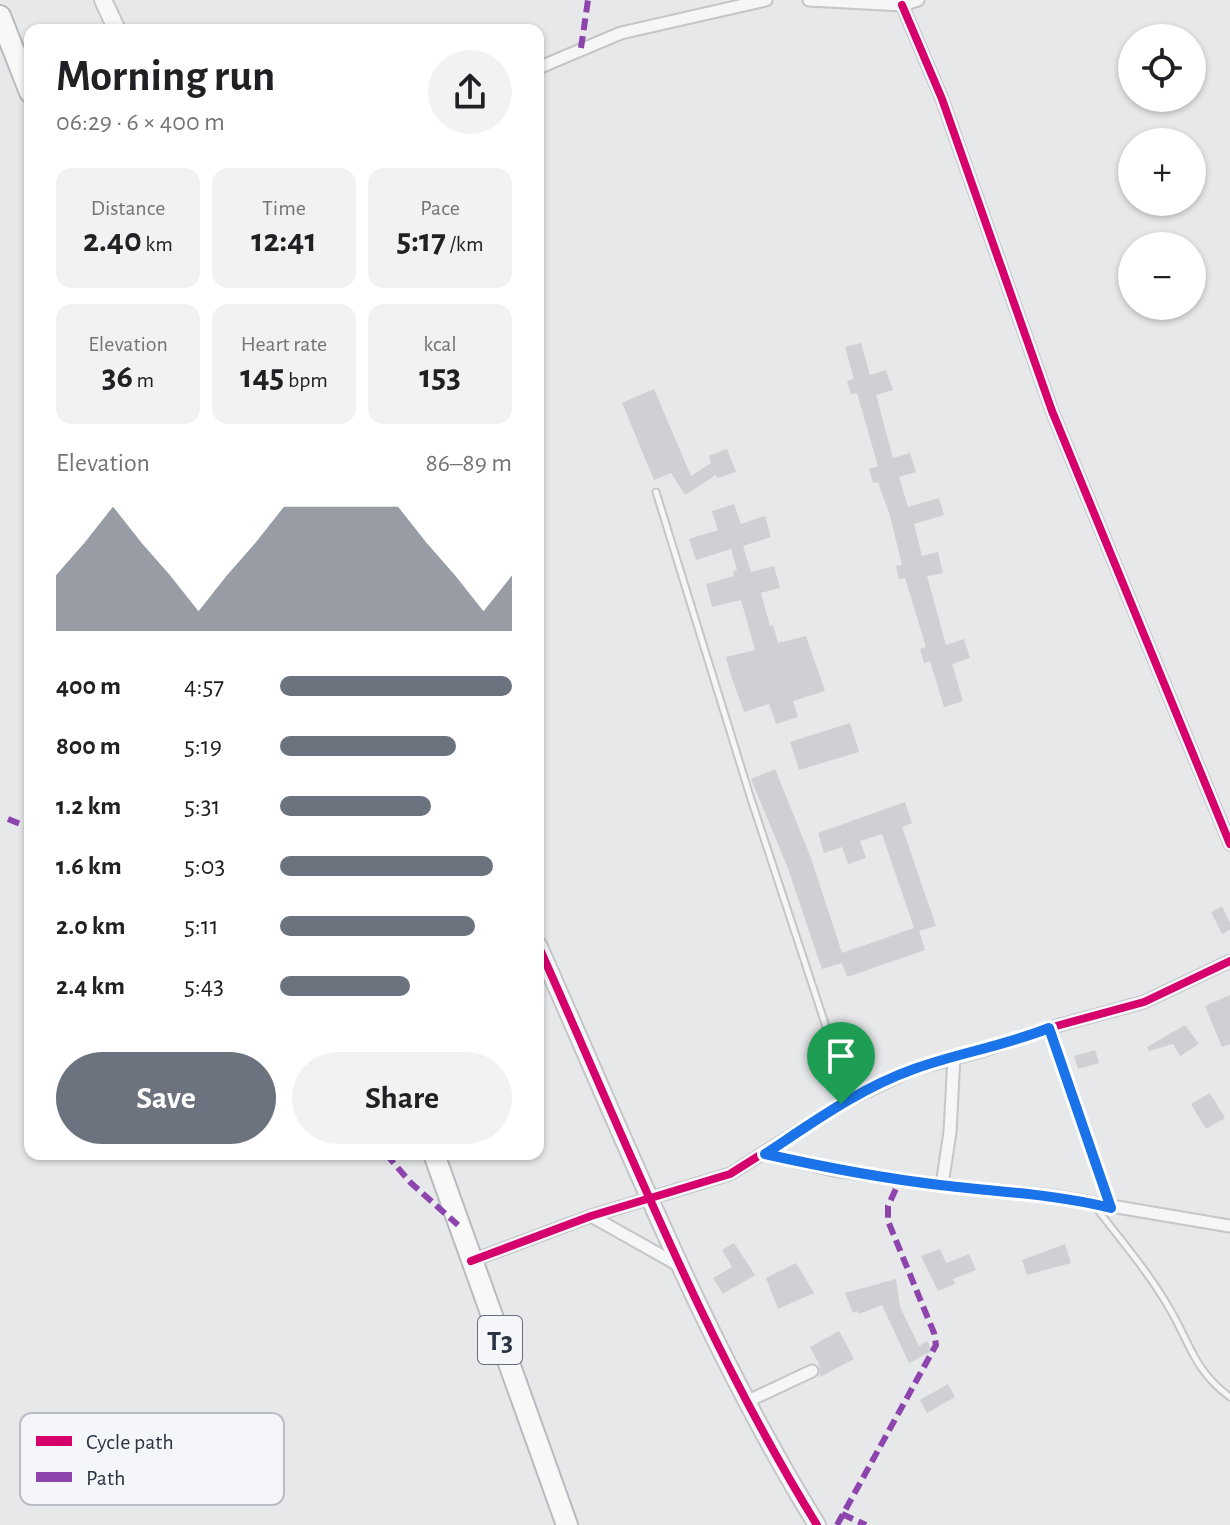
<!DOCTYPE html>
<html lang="en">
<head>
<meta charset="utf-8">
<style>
	:root { --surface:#fff; --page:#f2f2f2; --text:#202124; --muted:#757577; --accent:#6c737f }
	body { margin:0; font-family:"Alegreya Sans",sans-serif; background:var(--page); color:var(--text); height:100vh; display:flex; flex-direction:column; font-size:30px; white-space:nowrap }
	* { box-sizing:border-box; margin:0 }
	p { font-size:26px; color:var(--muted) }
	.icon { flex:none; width:44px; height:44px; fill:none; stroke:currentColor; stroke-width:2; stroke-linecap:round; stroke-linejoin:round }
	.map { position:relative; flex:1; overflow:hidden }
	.side { position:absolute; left:24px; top:24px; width:520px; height:1136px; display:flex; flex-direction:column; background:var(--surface); border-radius:16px; box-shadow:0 2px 6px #0004 }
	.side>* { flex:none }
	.controls { position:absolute; left:1118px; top:24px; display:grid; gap:16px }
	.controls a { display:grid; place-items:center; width:88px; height:88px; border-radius:50%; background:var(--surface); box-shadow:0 2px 6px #0004; font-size:40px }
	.pin { position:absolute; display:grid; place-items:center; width:68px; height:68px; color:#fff; margin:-82px -34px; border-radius:50% 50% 50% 0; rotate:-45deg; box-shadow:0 0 8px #0007 }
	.pin .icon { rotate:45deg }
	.round { display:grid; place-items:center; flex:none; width:84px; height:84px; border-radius:42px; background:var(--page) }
	.overview { display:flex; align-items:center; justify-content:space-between; height:136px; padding:0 32px }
	h1 { font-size:44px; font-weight:600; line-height:60px }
	.figures { display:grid; grid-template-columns:repeat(3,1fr); gap:12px; height:136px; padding:8px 32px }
	.figures div { display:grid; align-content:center; border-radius:16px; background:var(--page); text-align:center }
	.figures b { font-size:34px; font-weight:600 }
	.figures small { font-size:22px; font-weight:400 }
	.figures p { font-size:22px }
	.chart { height:224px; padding:16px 32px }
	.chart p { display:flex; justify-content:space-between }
	.chart svg { width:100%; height:144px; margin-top:8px; fill:var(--accent); opacity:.7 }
	.primary-button { display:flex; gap:16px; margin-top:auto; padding:16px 32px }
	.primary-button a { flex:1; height:92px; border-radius:48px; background:var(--accent); color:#fff; font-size:32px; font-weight:600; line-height:92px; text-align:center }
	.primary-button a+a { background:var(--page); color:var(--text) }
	ul { padding:0 32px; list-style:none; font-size:26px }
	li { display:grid; grid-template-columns:128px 96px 1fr; align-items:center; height:60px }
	li i { height:20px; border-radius:10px; background:var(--accent) }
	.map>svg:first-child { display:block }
	.building { fill:#ced0d3 }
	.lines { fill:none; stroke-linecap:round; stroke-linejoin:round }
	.lane-casing { stroke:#c4c6c8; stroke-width:9 }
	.street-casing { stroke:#c4c6c8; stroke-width:15 }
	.secondary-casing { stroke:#c4c6c8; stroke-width:20 }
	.highway-casing { stroke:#b8bbbf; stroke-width:24 }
	.lane { stroke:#f5f6f7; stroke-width:5 }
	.street { stroke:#f5f6f7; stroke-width:11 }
	.secondary { stroke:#f8f8f8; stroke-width:16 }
	.highway { stroke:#f8f8f8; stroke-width:20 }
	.quiet { stroke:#8e44ad; stroke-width:6; stroke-dasharray:12 6; stroke-linecap:butt }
	.cycleway-casing { stroke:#f4f6f9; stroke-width:13 }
	.cycleway { stroke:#d6006c; stroke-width:8 }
	.route-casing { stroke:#fff; stroke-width:16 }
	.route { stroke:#1a73e8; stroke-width:10 }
	.labels { text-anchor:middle; stroke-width:6; stroke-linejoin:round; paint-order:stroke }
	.shield { fill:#f4f6f9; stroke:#676e7b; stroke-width:2 }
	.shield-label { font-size:28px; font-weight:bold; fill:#2b3445 }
	.key { fill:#f4f6f9; stroke:#b8bcc3; stroke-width:2 }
	.key-label { font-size:22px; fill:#2b3445 }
</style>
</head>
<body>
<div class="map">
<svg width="1230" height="1525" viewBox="0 0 1230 1525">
	<rect width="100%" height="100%" fill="#e6e8ea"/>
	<!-- building -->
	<path class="building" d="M861,343L870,375L886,370L893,390L876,395L893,458L910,453L916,472L899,477L908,507L939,498L944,515L914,524L922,556L938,552L943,573L927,576L946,645L964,639L970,658L952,664L963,701L944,707L930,661L924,663L920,649L926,647L905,578L899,579L896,566L902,565L890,516L878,482L873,483L869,469L878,466L857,393L851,394L847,381L854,379L845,347Z
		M654,389L691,476L711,463L709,456L727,449L736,472L717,478L716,475L685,495L671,473L654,480L622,403Z
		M734,504L741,524L765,516L771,537L743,546L751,572L774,566L780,588L761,593L770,626L773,625L778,643L806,636L825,691L793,701L798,717L776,724L769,704L744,712L731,676L726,657L755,650L741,600L712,607L706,584L734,576L733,571L737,570L731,549L696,560L689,539L718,530L712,511Z
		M850,723L859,752L799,770L790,742Z
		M775,769L811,858L842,953L914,928L882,834L860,841L866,858L848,864L842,847L824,853L818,833L905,802L912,823L902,827L936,926L919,931L925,950L847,977L842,963L822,969L787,866L751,779Z
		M1222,906L1230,923V930L1222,934L1211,912Z
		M1230,995V1044L1222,1047L1205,1006Z
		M1185,1025L1199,1044L1180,1056L1173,1044L1149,1051L1147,1047Z
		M1095,1050L1099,1063L1078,1069L1074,1056Z
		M1210,1093L1225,1118L1206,1129L1191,1104Z
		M734,1243L755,1275L723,1294L713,1278L732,1267L722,1250Z
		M1065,1244L1071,1263L1027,1275L1022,1260Z
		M940,1249L946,1263L969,1254L976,1270L953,1279L955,1284L938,1291L921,1256Z
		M796,1263L814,1293L778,1309L766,1278Z
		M896,1279L900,1307L919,1346L927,1341L932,1351L909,1363L882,1305L859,1314L858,1311L853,1313L845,1293Z
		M839,1331L854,1359L820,1377L819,1364L810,1347Z
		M948,1384L955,1397L927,1413L920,1400Z"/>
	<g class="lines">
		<!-- lane casing -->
		<g class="lane-casing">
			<path id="lane" d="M656,492L750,796L835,1054L841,1103
				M1094,1205C1119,1238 1147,1270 1168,1306C1190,1342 1193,1370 1230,1397"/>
		</g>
		<!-- street casing -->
		<g class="street-casing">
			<path id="street" d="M809,0L902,5L918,0
				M902,5L942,99L1052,411L1230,844
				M538,68L621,33L766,0
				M1049,1028L1111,1208
				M765,1154L833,1170L942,1185L1052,1196L1230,1226
				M942,1185L950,1132L954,1057
				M591,1216L680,1266
				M471,1261L591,1216L730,1174L841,1104L914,1069L982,1051L1049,1028L1144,1002L1230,961
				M746,1402L812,1371"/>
		</g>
		<!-- secondary casing -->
		<g class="secondary-casing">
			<path id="secondary" d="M103,0L117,30
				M538,945C626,1141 704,1342 817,1525"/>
		</g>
		<!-- highway casing -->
		<g class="highway-casing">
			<path id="highway" d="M0,16L30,92
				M434,1154L567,1525"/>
		</g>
		<!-- lane -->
		<use href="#lane" class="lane"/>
		<!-- street -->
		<use href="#street" class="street"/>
		<!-- secondary -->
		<use href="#secondary" class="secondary"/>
		<!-- highway -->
		<use href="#highway" class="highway"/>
		<!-- quiet -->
		<path class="quiet" d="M581,48L588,0
			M8,819L30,828
			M386,1154L411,1183L458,1225
			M842,1514L866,1525
			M837,1525L936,1345L934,1333L888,1221V1206L900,1180"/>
		<!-- cycleway casing -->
		<g class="cycleway-casing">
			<path id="cycleway" d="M902,5L942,99L1052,411L1230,844
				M538,945C626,1141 704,1342 817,1525
				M471,1261L591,1216L730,1174L841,1104L914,1069L982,1051L1049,1028L1144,1002L1230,961"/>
		</g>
		<!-- cycleway -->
		<use href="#cycleway" class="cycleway"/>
	</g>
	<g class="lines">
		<!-- route casing -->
		<g class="route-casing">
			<path id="route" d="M1049,1028L1111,1208C1055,1194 998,1192 940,1185C881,1178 823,1167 765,1154C812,1123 860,1088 914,1069C958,1053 1004,1046 1049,1028Z"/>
		</g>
		<!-- route -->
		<use href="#route" class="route"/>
	</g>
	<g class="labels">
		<!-- shield labels -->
		<rect class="shield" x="478" y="1316" width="44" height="48" rx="6"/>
		<g class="shield-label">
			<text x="500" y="1350">T3</text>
		</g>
	</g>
	<!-- legend -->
	<rect x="20" y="1413" width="264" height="92" rx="12" class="key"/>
	<rect x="36" y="1436" width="36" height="10" fill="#d6006c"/>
	<rect x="36" y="1472" width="36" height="10" fill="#8e44ad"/>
	<g class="key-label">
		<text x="86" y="1449">Cycle path</text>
		<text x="86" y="1485">Path</text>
	</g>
</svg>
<div class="controls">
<a><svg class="icon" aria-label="locate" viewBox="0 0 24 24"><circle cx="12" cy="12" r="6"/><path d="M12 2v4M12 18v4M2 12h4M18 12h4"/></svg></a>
<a>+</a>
<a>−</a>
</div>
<div class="pin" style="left:841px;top:1104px;background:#1e9e55"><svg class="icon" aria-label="arrive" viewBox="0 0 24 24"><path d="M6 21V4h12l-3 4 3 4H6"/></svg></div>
<section class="side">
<div class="overview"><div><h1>Morning run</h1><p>06:29 · 6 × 400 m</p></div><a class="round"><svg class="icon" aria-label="share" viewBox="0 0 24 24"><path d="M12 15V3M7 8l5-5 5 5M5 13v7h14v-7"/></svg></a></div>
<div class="figures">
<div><p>Distance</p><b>2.40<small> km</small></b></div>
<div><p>Time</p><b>12:41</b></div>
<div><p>Pace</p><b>5:17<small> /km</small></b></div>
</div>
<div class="figures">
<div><p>Elevation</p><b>36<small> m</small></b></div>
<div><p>Heart rate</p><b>145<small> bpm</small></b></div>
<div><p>kcal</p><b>153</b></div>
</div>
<div class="chart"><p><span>Elevation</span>86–89 m</p>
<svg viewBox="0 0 160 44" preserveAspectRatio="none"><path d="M0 44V27L10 17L20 6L30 17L40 27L50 38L60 27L70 17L80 6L90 6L100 6L110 6L120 6L130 17L140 27L150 38L160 27V44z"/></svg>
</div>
<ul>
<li><b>400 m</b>4:57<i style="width:100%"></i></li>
<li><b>800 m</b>5:19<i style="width:76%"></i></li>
<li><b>1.2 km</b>5:31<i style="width:65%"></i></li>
<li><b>1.6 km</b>5:03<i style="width:92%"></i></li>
<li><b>2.0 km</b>5:11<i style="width:84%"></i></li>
<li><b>2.4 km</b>5:43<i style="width:56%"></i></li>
</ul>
<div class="primary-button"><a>Save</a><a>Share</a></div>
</section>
</div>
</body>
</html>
